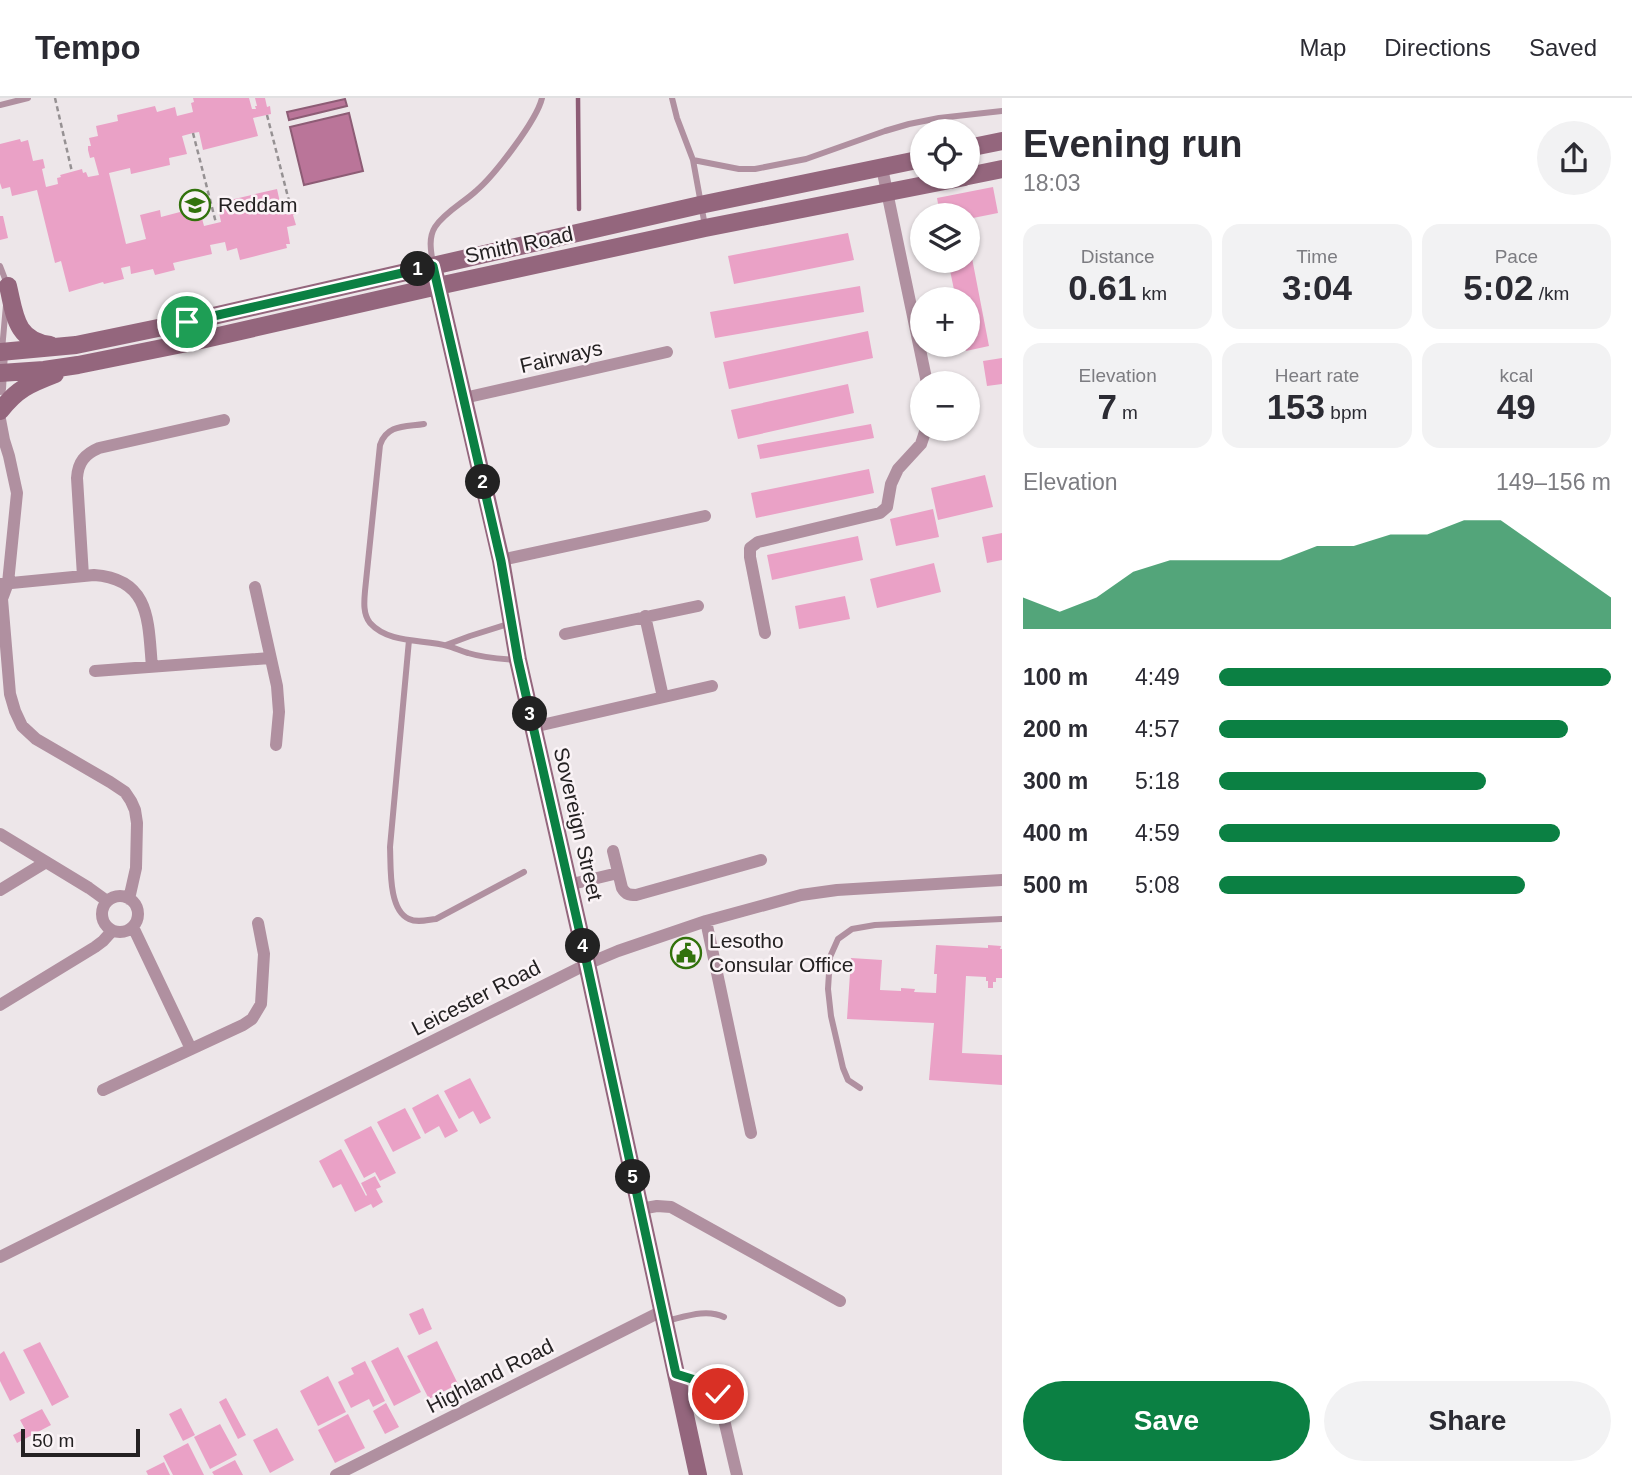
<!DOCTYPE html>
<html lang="en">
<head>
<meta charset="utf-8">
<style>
	:root { --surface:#fff; --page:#f2f2f3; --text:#2b2b33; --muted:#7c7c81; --line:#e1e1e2; --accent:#0b8043 }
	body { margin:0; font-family:Arial,sans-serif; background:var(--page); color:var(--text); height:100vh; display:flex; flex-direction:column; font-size:26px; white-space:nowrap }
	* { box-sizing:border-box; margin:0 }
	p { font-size:23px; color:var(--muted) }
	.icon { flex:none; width:38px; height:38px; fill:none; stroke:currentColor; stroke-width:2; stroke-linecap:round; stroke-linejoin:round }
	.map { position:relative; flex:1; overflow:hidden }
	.details { display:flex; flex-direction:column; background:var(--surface); width:630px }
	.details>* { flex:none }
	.fabs { position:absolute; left:910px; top:21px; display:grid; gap:14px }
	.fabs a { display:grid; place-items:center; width:70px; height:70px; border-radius:50%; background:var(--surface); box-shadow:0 2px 5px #0004; font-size:35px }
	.scale { position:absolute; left:21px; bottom:18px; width:119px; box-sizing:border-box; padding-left:7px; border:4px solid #242122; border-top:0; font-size:19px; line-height:24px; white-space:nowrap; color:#242122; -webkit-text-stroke:5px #faf3f6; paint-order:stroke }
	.pin { position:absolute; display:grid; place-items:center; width:60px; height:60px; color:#fff; margin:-30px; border:4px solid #fff; border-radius:50%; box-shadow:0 2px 7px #0007 }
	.km { position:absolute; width:35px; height:35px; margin:-18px; border-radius:50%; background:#222; color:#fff; font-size:19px; line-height:35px; text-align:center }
	.round { display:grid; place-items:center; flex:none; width:74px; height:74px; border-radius:37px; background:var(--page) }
	.headline { display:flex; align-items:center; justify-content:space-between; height:119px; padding:0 21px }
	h1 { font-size:38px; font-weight:600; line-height:52px }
	.figures { display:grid; grid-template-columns:repeat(3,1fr); gap:10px; height:119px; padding:7px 21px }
	.figures div { display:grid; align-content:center; border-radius:18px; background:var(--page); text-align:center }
	.figures b { font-size:35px; font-weight:600 }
	.figures small { font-size:19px; font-weight:400 }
	.figures p { font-size:19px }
	.chart { height:196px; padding:14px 21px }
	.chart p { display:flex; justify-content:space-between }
	.chart svg { width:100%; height:126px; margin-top:7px; fill:var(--accent); opacity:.7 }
	.cta { display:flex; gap:14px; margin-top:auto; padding:14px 21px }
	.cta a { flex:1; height:80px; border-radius:42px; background:var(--accent); color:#fff; font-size:28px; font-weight:600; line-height:80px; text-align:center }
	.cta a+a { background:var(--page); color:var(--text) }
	ul { padding:0 21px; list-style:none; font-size:23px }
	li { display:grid; grid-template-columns:112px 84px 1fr; align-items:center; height:52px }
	li i { height:18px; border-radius:9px; background:var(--accent) }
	header { display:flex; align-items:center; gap:42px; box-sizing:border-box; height:98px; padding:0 35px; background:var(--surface); border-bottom:2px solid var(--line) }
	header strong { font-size:33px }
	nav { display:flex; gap:38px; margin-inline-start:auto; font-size:24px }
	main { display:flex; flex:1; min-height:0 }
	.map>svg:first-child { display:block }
	.water { fill:#ba7599; stroke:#8d5c75; stroke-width:2 }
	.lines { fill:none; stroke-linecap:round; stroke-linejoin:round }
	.stream { stroke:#8d5c75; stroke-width:4.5 }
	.building { fill:#eaa1c6 }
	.path { stroke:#969193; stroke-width:2.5; stroke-dasharray:5 3.5; stroke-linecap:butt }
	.lane { stroke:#b090a0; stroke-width:6 }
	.street { stroke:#b090a0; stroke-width:12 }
	.secondary { stroke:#94667d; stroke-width:18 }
	.route-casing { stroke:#fff; stroke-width:14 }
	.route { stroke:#0b8043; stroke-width:9 }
	.labels { text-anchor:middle; stroke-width:5; stroke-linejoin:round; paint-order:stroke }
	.poi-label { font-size:21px; fill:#242122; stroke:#faf3f6; text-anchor:start }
	.street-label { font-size:21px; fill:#242122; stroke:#faf3f6 }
</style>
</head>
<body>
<header>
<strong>Tempo</strong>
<nav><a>Map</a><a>Directions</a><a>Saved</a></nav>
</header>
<main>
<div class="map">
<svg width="1002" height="1377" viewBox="0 0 1002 1377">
	<rect width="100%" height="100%" fill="#ede6e9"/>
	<!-- water -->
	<path class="water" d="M345,1L347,8L289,22L287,14Z
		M349,15L363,73L304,87L290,29Z"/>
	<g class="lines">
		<!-- stream -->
		<path class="stream" d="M578,0L579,111"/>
	</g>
	<!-- building -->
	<path class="building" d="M193,0H249L252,11H256L255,8H257L255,0H265L267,9L270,8L271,16L253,20L258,38L203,52L199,34L193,35L182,38L187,56L169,60L170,67L131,76L130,70L109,75L126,146L146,141L140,117L160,112L161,119L199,109L204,128L221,124L217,105L277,91L281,109L294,106L296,116L293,117L296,127L287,129L290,146H286L287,150L240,162L237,150L227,153L225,144L210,147L212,156L173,165L175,172L155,177L153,171L131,176L130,168L121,170L124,181L104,186L103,184L69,194L61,163L55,165L37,92L12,98L10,89L2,91L0,85V46L20,41L21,44L28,42L33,63L43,61L45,70L42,71L46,89L58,86L57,80L61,79L60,77L82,71L83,75L86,74L88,79L99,77L94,59L90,60L88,52V48H91L89,40L98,38L96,28L118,23L117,17L155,8L157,14L175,9L177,18L193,14L191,5L194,4Z
		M993,89L998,115L968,121V117H940L937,100Z
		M0,118H3L8,140L0,142Z
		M848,135L854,162L734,186L728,158Z
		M971,155L989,248L966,253L965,247H968V201H956L948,163H968V156Z
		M860,188L864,214L715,240L710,214Z
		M868,233L873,260L729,291L723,264Z
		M1002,260V286L987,288L983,263Z
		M848,286L854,315L738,341L731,312Z
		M871,326L874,340L760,361L757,347Z
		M869,371L874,395L756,420L751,395Z
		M985,377L993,409L938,422L931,390Z
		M933,411L939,439L896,448L890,421Z
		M1002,435V462L987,465L982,439Z
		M858,438L863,462L772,482L767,457Z
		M934,465L941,494L877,510L870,481Z
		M845,498L850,521L799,531L795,508Z
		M936,847L988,850V847L1001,848L1000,851H1002V880H996V884H993V890H988V883H986V879L966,878L962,955L1002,957V987L929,982L934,925L847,921L851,860L882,862L880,892L901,893V890L915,891L914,894L936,895L937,876H934Z
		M470,980L491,1020L480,1026L473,1013L459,1021L444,993Z
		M438,996L458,1033L445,1040L439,1028L425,1036L412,1010Z
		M405,1010L421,1040L393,1054L377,1024Z
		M371,1028L396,1075L380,1083L375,1074L364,1080L344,1042Z
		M341,1051L366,1098L367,1097L361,1085L375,1078L381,1089L376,1091L383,1104L373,1110L371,1106L355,1114L341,1086L333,1090L319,1063Z
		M423,1210L432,1231L419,1237L409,1216Z
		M437,1243L458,1286L429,1301L407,1258Z
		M40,1244L69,1299L52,1308L23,1252Z
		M398,1249L421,1294L394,1308L371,1263Z
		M4,1253L25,1295L10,1303L0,1283V1256Z
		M365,1263L385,1303L373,1309L369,1301L351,1310L338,1284L354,1276L351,1270Z
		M328,1278L346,1314L318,1328L300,1293Z
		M226,1300L246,1337L238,1341L219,1304Z
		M386,1305L399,1329L385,1336L373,1313Z
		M181,1310L195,1337L183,1343L169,1316Z
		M42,1311L51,1327L17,1345L13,1337L25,1331L20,1322Z
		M348,1316L365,1350L335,1365L318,1332Z
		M220,1326L237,1357L210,1371L194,1339Z
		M277,1330L294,1362L270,1375L253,1342Z
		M188,1345L204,1377H173L163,1358Z
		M235,1362L243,1377H214L212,1374Z
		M164,1364L170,1377H148L146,1373Z"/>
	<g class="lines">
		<!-- path -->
		<path class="path" d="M55,0L72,74
			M267,17L290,107
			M193,35L216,125"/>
		<!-- lane -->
		<path class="lane" d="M672,0L677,20L693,62L705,128
			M0,7L28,0
			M693,62L739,71H755L806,61L885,33L909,26L939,20L1002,13
			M433,166C431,154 428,140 435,129C445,114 463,105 476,93C494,78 537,22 542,0
			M0,168L7,186
			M2,252L6,207
			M424,326C406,329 387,326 380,347L365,493C364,504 363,516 370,525C389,546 423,541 448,548C455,550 461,553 468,555C484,560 501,561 517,562
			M409,542L390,749C391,768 388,812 409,821C417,825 427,822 436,821L524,774
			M446,547L470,538L511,525
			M860,990L848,982L843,970L831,918L828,891L830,859L838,841L852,831L875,827L1002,821
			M666,1223C684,1219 706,1210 724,1219"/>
		<!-- street -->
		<path class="street" d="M882,70L927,285
			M0,291L2,254
			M464,300L667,254
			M0,321L4,342L9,358L17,395L8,485L2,501L10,596L15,613L22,628L36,641L110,684L125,694L131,703L135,712L137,725L136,770L129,801
			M501,462L705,418
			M83,478L77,380C78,364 85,356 99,350L224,322
			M1,486L94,477C151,481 148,524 152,569
			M255,489L277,588L279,614L276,647
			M645,518L663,599
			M765,535L750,459V450L758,444L880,415L887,409L891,386L898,371L921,346L926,331
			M565,536L698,508
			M95,573L270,560
			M533,629L712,588
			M0,736L89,790L107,803
			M613,753L622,790C626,797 630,797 636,797L761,762
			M568,787L618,775
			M0,792L46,764
			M102 816a18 18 0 1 1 36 0a18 18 0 1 1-36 0Z
			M706,823L751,1035
			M133,829L191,951
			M0,907L95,849L103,843L112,833
			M103,992L243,927L252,921L261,906L264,856L258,825
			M640,1111L657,1108L671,1109L840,1203
			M0,1159L587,866L618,853L706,823L801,797L837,792L1002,782
			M676,1276L711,1287L717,1292L737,1377
			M336,1377L662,1213"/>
		<!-- secondary -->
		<path class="secondary" d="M968,50L1002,43
			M968,78L1002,71
			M433,168L501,462L518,562L587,866L698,1377
			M8,188C15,217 15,242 50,247
			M0,254L76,247L187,224L700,107L922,61
			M0,275L44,272L78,267L192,244L438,188L705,130L965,79
			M0,313C17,291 29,286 55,276"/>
	</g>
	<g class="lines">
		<!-- route casing -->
		<g class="route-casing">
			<path id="route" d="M187,224L433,168L501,463L518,562L587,866L676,1276L711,1287L715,1289L718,1296"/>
		</g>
		<!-- route -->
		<use href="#route" class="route"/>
	</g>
	<!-- icons -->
	<defs>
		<g id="school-ring" transform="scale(1.575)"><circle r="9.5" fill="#faf3f6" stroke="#32720c" stroke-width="1.5"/><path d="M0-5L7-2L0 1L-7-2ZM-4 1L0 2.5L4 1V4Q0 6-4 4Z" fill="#32720c"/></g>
		<g id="civic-ring" transform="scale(1.575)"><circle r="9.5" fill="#faf3f6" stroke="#32720c" stroke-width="1.5"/><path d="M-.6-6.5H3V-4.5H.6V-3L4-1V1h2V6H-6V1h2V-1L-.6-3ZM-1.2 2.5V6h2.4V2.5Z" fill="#32720c"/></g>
	</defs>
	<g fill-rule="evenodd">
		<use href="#school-ring" x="195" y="107"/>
		<use href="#civic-ring" x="686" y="855"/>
	</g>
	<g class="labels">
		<!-- poi labels -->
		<g class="poi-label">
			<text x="218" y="114">Reddam</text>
			<text x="709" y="850">Lesotho<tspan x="709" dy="24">Consular Office</tspan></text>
		</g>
		<!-- street labels -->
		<g class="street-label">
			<text transform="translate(519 147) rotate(-12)" y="7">Smith Road</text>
			<text transform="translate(561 259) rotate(-13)" y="7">Fairways</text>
			<text transform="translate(578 726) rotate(77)" y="7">Sovereign Street</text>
			<text transform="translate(476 900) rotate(-27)" y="7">Leicester Road</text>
			<text transform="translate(490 1278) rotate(-27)" y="7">Highland Road</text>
		</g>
	</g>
</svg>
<div class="fabs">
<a><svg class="icon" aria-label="locate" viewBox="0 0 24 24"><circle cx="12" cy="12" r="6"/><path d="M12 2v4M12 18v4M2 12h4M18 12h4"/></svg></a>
<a><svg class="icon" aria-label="layers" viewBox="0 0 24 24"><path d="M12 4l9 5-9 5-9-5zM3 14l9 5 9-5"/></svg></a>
<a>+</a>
<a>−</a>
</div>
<div class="scale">50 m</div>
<div class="pin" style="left:187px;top:224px;background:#1e9e55"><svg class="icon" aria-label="arrive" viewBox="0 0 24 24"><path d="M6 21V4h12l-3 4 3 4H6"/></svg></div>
<div class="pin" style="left:718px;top:1296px;background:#d93025"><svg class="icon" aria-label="check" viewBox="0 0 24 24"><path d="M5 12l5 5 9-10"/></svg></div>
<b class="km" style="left:418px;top:171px">1</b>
<b class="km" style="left:483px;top:384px">2</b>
<b class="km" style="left:530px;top:616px">3</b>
<b class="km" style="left:583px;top:848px">4</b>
<b class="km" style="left:633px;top:1079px">5</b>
</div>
<section class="details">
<div class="headline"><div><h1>Evening run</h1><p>18:03</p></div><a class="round"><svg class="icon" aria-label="share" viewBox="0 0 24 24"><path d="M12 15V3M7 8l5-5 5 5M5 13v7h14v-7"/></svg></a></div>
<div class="figures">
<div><p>Distance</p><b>0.61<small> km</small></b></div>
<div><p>Time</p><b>3:04</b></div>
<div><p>Pace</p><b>5:02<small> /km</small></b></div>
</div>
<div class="figures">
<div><p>Elevation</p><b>7<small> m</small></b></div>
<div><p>Heart rate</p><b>153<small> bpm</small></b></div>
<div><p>kcal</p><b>49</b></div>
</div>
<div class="chart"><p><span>Elevation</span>149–156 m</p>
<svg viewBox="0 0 160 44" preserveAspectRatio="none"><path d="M0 44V33L10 38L20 33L30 24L40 20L50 20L60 20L70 20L80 15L90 15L100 11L110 11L120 6L130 6L140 15L150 24L160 33V44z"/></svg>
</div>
<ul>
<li><b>100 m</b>4:49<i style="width:100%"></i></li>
<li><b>200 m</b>4:57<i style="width:89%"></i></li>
<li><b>300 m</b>5:18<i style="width:68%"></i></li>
<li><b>400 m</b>4:59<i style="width:87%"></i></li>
<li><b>500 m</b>5:08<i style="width:78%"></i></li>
</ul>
<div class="cta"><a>Save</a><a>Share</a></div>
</section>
</main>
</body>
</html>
